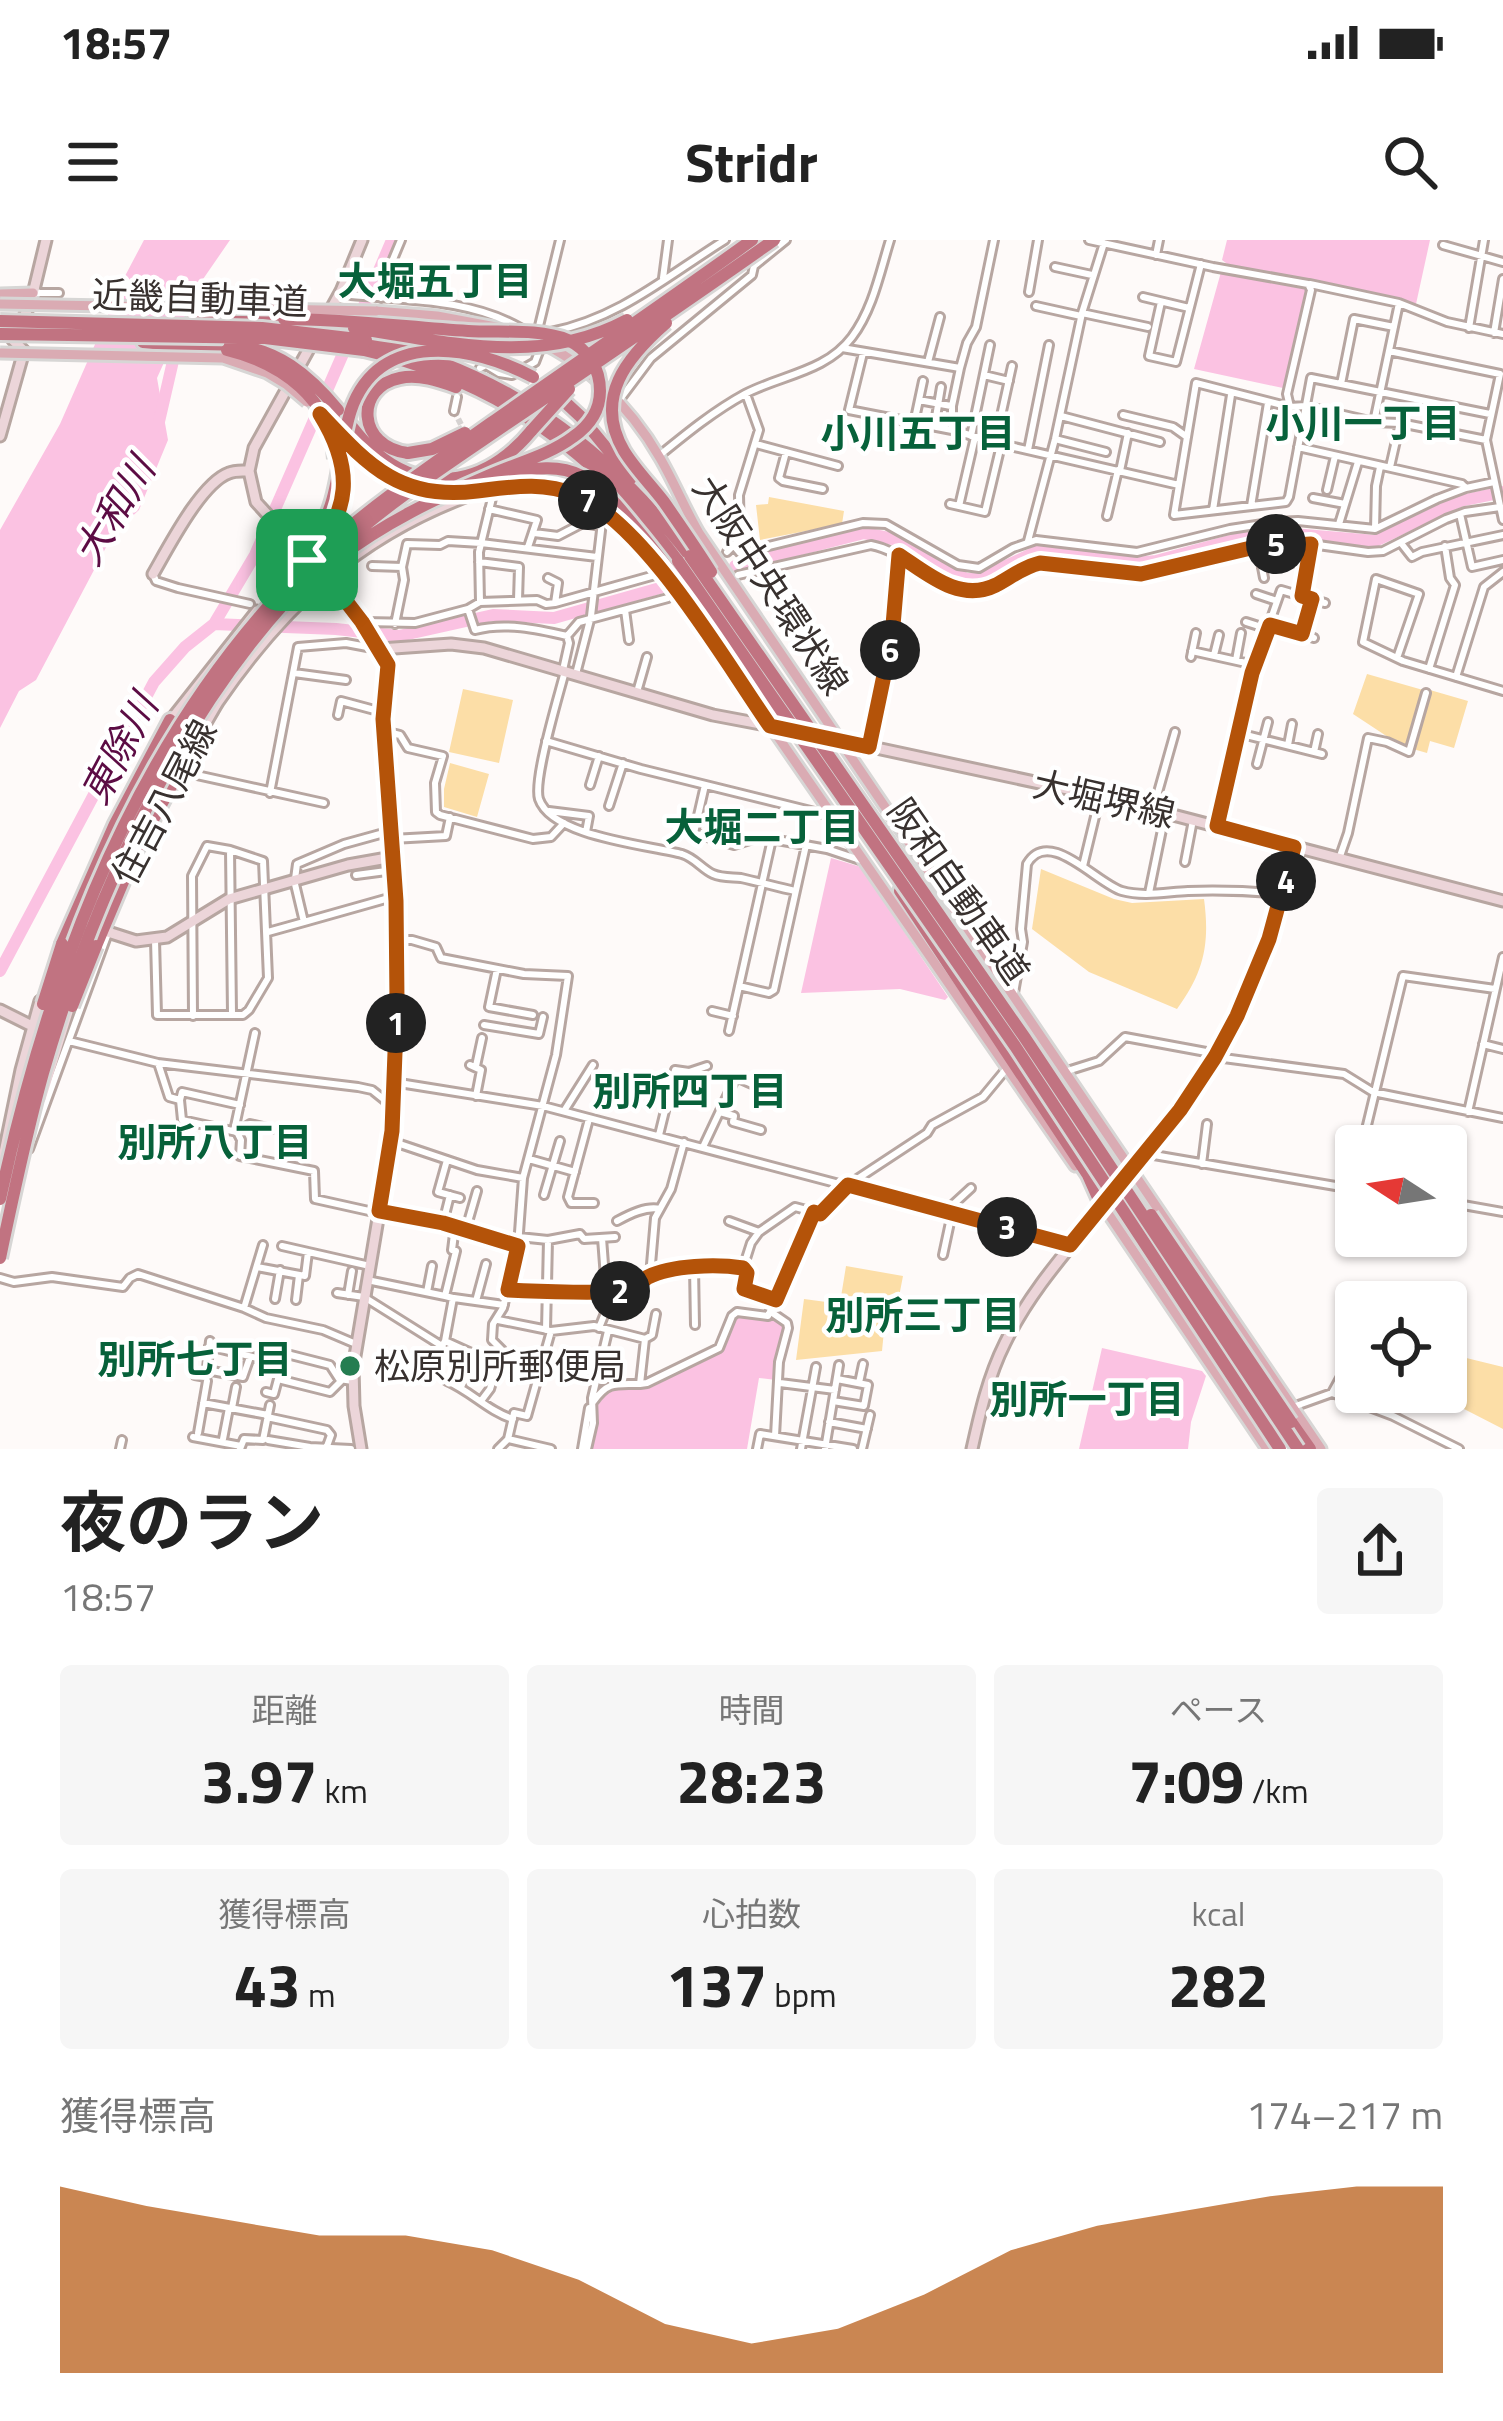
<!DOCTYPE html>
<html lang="ja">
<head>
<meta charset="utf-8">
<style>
	:root { --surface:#fff; --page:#f6f6f6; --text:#222; --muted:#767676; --accent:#b45309 }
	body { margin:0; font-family:"Titillium Web","Noto Sans JP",sans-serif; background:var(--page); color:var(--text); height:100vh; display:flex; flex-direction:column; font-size:45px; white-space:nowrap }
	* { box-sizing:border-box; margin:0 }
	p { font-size:39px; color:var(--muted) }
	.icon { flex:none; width:66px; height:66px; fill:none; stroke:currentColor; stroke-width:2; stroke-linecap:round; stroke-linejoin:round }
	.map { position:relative; height:1209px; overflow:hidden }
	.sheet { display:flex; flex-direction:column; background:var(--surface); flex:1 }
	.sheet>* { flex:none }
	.needle { width:78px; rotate:282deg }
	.fabs { position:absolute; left:1335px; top:885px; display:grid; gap:24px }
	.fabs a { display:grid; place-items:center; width:132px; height:132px; border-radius:12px; background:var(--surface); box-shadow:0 3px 9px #0004; font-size:60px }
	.pin { position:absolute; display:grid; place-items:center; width:102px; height:102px; color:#fff; margin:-51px; border-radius:24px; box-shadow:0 6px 18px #0006 }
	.km { position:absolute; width:60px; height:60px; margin:-30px; border-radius:50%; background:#222; color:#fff; font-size:33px; line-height:60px; text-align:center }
	.round { display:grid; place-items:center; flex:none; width:126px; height:126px; border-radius:12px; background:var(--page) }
	.headline { display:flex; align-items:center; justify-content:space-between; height:204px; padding:0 60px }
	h1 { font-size:66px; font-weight:700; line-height:90px }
	.metrics { display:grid; grid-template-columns:repeat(3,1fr); gap:18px; height:204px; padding:12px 60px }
	.metrics div { display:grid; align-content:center; border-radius:12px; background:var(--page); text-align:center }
	.metrics b { font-size:60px; font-weight:700 }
	.metrics small { font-size:33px; font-weight:400 }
	.metrics p { font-size:33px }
	.chart { height:336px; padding:24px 60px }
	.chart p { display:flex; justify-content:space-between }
	.chart svg { width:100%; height:216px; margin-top:12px; fill:var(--accent); opacity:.7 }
	.status { display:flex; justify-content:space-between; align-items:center; height:84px; padding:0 60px; background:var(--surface); direction:ltr }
	.status svg { height:33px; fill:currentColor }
	header { display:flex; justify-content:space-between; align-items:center; height:156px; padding:0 60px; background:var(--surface); font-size:54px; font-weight:700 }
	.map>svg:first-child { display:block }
	.green { fill:#fcdea7 }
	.water { fill:#fbc2e2 }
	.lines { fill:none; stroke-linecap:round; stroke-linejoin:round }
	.river { stroke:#fbc2e2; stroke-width:12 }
	.street-tunnel { stroke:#d6d2d1; stroke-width:6; stroke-dasharray:6 3; stroke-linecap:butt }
	.street-casing { stroke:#b7a6a1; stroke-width:12 }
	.secondary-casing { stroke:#b7a6a1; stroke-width:15 }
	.primary-casing { stroke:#d7d6d5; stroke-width:15 }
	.highway-casing { stroke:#d7d6d5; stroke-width:18 }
	.street { stroke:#fff; stroke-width:6 }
	.secondary { stroke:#ecd5d9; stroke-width:9 }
	.primary { stroke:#daabb3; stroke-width:9 }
	.highway { stroke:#c17381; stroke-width:12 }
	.primary-bridge-casing { stroke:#d7d6d5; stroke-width:15; stroke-linecap:butt }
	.highway-bridge-casing { stroke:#d7d6d5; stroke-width:18; stroke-linecap:butt }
	.primary-bridge { stroke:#daabb3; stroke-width:9 }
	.highway-bridge { stroke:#c17381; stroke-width:12 }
	.route-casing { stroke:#fff; stroke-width:24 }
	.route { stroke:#b45309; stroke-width:15 }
	.poi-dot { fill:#257d51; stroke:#fff; stroke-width:4.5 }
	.labels { text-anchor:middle; stroke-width:9; stroke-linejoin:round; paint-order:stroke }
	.street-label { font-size:36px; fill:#38312f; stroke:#fff }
	.poi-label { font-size:36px; fill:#38312f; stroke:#fff; text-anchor:start }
	.neighbourhood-label { font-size:39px; font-weight:bold; fill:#07613a; stroke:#fff }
	.water-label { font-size:39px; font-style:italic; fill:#5c0c44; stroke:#fff }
</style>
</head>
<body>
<div class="status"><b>18:57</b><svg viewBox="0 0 49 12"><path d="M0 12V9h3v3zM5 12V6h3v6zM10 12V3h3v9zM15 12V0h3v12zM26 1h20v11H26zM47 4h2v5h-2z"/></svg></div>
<header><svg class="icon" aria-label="menu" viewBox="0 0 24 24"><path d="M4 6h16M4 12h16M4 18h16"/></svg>Stridr<svg class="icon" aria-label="search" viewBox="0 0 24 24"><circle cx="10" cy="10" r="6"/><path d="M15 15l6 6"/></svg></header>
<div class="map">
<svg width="1503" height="1209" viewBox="0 0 1503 1209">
	<rect width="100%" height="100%" fill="#fefaf9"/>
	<!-- green -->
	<path class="green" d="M769,257L844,271L842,284L760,300L756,265L768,264Z
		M1367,434L1423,450L1407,506L1397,503L1353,474Z
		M463,449L513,460L499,523L449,512Z
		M1430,450L1468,461L1454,508L1430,501L1427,513L1413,509Z
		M450,523L489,534L477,577L444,567V549Z
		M1041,629L1114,659L1132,663L1204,659C1210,704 1204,732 1177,769L1089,732L1032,689Z
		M846,1026L903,1036L897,1067L841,1057Z
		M804,1059L886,1070L882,1111L796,1120Z
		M1446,1113L1503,1127V1189L1431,1152H1446Z"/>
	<!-- water -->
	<path class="water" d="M144,0H230L199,45L157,138L168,200L139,270L113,294L36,440L19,451L0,488V290L60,184L125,36Z
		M1227,0H1430L1416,64L1342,46L1230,26L1222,20Z
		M1221,32L1304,47L1306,51L1283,148L1194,129Z
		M831,618L861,627L948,757L945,760L900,749L801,753Z
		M736,1074L781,1081C788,1096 777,1122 776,1140L759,1138L747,1209H592L597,1185L598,1165L611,1148H650L721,1111L725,1107Z
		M1102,1108L1202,1131L1206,1136L1191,1182L1188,1209H1079Z"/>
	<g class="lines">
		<!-- river -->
		<path class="river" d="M357,82L392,0
			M158,186L179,95
			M735,326L864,293L898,300L966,339H978L1038,311L1137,323L1156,321L1252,295L1281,293L1375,301L1460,261L1503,252
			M214,384L336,389L399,396L493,375L554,378L660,348
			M0,731L154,442L185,407L214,384L255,315L349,100"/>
		<!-- street-tunnel -->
		<path class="street-tunnel" d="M454,171L466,194"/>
		<!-- street casing -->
		<g class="street-casing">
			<path id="street" d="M1089,0L1213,27L1308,44L1311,50L1287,154L1290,167
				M1443,5L1503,22
				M1156,15L1159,0
				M754,26L786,0
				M1055,27L1092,35
				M663,38L668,0
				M1310,44L1399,63L1447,82L1503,94
				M343,52L351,55C407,60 472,59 522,89
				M1029,52L1038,0
				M33,53H59
				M1143,57L1189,68
				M381,58L386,36L401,0
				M1161,62L1149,116L1176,122L1201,24
				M1036,66L1081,76
				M1082,73L1148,87
				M1469,88L1484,0
				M538,90L560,0
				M551,92C620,78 667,36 725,0
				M1494,93L1503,39
				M842,108L960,128
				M1389,111L1500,134L1486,200L1503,280
				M863,113L849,170L952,190L1001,204L1179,245
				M928,122L940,77
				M480,128L486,125L499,133L512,135L535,122L540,109
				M984,135L1009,141
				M1341,144L1354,79L1394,87
				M919,160L951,166
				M618,162L651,118L752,35L754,26L748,17
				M454,171L457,157
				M916,174L923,141
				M1123,175L1173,187L1187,197
				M1061,176L1160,202
				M1374,182L1399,63
				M935,183L941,147
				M952,190V166L960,128L967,103L976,87L994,0
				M971,196L990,105
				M1055,199L1106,212
				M1486,200L1400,183L1374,182L1305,166L1290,167L1196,143L1174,275L1286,262L1289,257L1311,138L1490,174
				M995,203L1012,126
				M756,204L838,226
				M1298,207L1462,244L1466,248
				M1028,210L1049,105
				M786,212L779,238L783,241L823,249
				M660,215C687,193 714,171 745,154C781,135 826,132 852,97C873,69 880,32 890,0
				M1390,227L1400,183
				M1120,231L1128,193
				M1327,250L1335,216
				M1313,258L1345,264
				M950,264L985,272L1001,205
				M959,266L975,197
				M1251,266L1268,163
				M489,269L537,280L528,307
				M1213,270L1231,155
				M1460,274L1472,327L1503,320
				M1107,276L1118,230
				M1339,284L1358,222
				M1375,289L1376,246L1380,227
				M534,293L558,296L583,283L601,286
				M1028,301L1055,199L1082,73L1104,3
				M1401,303L1412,317L1422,312L1503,295
				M1258,306L1264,338
				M735,307L740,313L863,283L886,284L958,325L979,328L1013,308L1036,300L1137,312L1230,289L1275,282L1298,281L1375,289L1437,259L1466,248L1494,242
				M727,312L740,299L739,255L759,190L746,154
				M479,322L519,327L518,360
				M372,326L402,327
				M1262,328L1296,322
				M153,334L156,341L178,348L250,364
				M738,335L871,305C910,312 937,355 978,351C1001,348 1017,328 1040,323L1141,334L1278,304H1311L1368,312L1383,311L1446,279L1465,272L1500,267
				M548,338L558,343L555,363
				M1256,354L1277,361
				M1302,356L1311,304
				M480,362L479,312L493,254L492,242
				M468,369L475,390C505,382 537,389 567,396
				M625,370L629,400
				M365,382L415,383L468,369L480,362L537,360L546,364L555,363L655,335
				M1246,382L1268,389
				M395,384L404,340L402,327L407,304L440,305L448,301L481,303L597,317
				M1270,385L1314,398
				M1302,394L1312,359
				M1192,411L1255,425
				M1214,415L1219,395
				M1191,417L1196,393
				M1397,418L1419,354L1376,339L1363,402L1403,421L1503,451
				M1236,420L1241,393
				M1429,429L1455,345L1450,338L1445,306
				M563,430L569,403L567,396L579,382L668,358
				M565,431C559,455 533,539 539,559C552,597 649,605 682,614C695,618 702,629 713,634C722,638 732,637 741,638C759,642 777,647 795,651
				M294,433L346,440
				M576,434L591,376L602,282L607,274
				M1456,437L1484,347L1503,332
				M637,452L647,417
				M338,475L341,461L382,472
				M384,491L400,495L408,508L443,516L435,543L436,572L440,575L533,599L551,597L564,583
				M1238,493L1322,514
				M546,501L641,529L831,576
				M1288,505L1292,484
				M869,507L892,397L899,315
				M1314,512L1318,494
				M1257,524L1268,482
				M183,532L324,563
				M590,545L599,516
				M705,545L694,593L734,605L753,599H772L827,609L860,620
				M270,553L298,407L346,403L378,409
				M609,566L623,523
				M1153,570L1175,492
				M549,571L589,576L586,592
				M1217,587L1252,433L1281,350L1325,363
				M392,599L446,596L450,577
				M230,610L232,774
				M1339,619L1348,593L1368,498L1387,502L1409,512L1426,453
				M1185,622L1193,580
				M1083,626L1100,556
				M356,635L394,630
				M295,639L297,624L344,604L391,591
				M1149,653L1165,575
				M304,682L396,656
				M268,692L304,682L294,640
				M155,700L157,775H243L249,770L268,738L263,621L230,610L207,606L192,636L193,776
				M398,700H412L436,707L441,718L524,734L568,736L556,815L523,938L518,1006L503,1068L493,1084L492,1100L502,1110L490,1149L481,1161
				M497,729L489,767L533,775
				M739,746L769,753L774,750L806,605
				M1014,753L1023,702L1021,689L1027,624C1049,586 1097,644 1122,651C1143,657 1167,652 1188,651C1219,650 1252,651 1282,654
				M712,771L733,776
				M484,785L539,794L543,777
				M729,791L772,599
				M69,801L158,823L358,847L372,850L392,866
				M1483,804L1503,809
				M1216,817L1344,834L1373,852L1503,878
				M158,823L169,857L180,860L182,880L237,892L241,900L240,916L314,931L315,959L378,973
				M470,825L481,830L476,856
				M476,826L482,798
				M1064,832L1099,821L1125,797L1217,814
				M393,842L543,866L1071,1005
				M180,860L182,852L240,865
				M564,871L593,825
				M720,872L734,876L733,882L761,890
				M1468,872L1503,717
				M589,879L568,957L571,963H594
				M234,891L255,793
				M237,892L250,884L272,889
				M659,895L675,830L689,832L707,826
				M391,901L477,930L523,938
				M1362,906L1403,736L1495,749
				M703,907L736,837L772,853
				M29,909L107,696
				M1148,914L1353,949L1356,947
				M529,919L575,932
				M447,920L438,952L460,958
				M1202,924L1207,884
				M1356,936V939
				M544,955L560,901
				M1446,962L1503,972
				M379,971L443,983L518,1006
				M946,971L971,948
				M617,981C630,974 646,966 660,969
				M729,981L759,992
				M443,983L450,955
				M466,989L477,951
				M519,997L548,1000L580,994L584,999L615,997
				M602,998L606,1051
				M282,1006L370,1026
				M943,1015L952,973
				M257,1027L305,1036L308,1012
				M694,1027L695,1085
				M743,1028L751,1003L759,992L795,967L814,972
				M650,1036L655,978L671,949L684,902
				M0,1038L14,1042L52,1037L123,1047L130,1038L138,1034L244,1068L266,1078L323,1090L356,1104
				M367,1040L445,1056
				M507,1050L632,1051L650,1036L694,1027L743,1028L747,1033L744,1049L776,1060
				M427,1052L432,1026
				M337,1053L364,1057L442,1106L445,1101L502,1127L532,1122L597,1133
				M348,1055L352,1031
				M454,1058L504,1065
				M275,1059L280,1030
				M296,1060L299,1035
				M476,1061L486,1024
				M244,1068L263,1005
				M771,1072L787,1083L788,1088L779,1122L775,1196
				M498,1080L548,1090
				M599,1088L613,1053
				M546,1090L548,1000
				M445,1101L453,1058L445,1056L456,1011L452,1010L455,986
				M209,1106L265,1120L279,1112L330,1125L339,1139L353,1141
				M207,1130L243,1137L250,1117
				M195,1135L206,1137L210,1101
				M447,1141C472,1152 488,1171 513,1179
				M780,1143L835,1150
				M859,1143L863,1124
				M640,1144L647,1143L719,1108L732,1076L737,1072L768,1076L814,972L820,974L848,945L927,893L932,885L983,857L1007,828
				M461,1147L468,1130
				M266,1152L274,1154L278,1139L330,1152L342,1140
				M1332,1153L1349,1122L1356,1127
				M833,1161L864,1166L868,1145L837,1139
				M593,1162C608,1141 615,1144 640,1144L645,1099L652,1095L656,1074
				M203,1163L268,1175
				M1293,1167L1332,1153L1393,1176L1459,1209
				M232,1168L236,1147
				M267,1177L327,1190L331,1195L327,1206
				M829,1182L867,1189
				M198,1193L207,1141
				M193,1197L241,1206
				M223,1199L229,1168
				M508,1199L551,1209
				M268,1200L310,1207L351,1209
				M120,1209L122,1200
				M240,1209L244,1199L263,1200L270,1165
				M498,1209L508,1199L514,1173L527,1176L551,1091L594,1086L645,1099
				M582,1209L589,1168
				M587,1209L593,1183L592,1158L608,1091
				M757,1209L760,1194L853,1209
				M801,1209L816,1127
				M825,1209L839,1125
				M862,1209L870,1175"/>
		</g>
		<!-- secondary casing -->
		<g class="secondary-casing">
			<path id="secondary" d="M0,196L24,111L13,100L31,62L46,0
				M319,307C338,284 345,258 342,228
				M153,334C168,308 201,243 229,233C235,230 243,231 249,231
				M380,409L451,404L484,408L713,475L771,486
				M167,485L257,371
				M811,494L1100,556L1503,661
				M194,502C203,489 210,475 218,462C286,363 361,294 476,253
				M108,692L136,701L167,697L229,659L348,625L393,617
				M0,770L38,789
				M41,859L68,772
				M0,932L21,830L40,761
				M361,1209L354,1166L353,1128L391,901L397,760L396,661L383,479L388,425L364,384L342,356L256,262L249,231L254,208L341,51L362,0
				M972,1209C980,1173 988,1137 1005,1103C1029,1053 1066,1012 1101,969C1138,924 1175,878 1207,830C1251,763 1275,684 1294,607"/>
		</g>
		<!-- primary casing -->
		<g class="primary-casing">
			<path id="primary" d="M0,54L33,53
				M376,71L437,76L501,88
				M523,95C581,116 630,166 660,218C674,242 685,269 699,293L1321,1209
				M342,198C381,239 417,257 474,251C509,248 541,240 575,254C622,273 656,325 686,364L1075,926
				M1099,960L1267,1209"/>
		</g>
		<!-- highway casing -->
		<g class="highway-casing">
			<path id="highway" d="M192,81L284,79
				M366,100C505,132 603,204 690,316
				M143,102L225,110
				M364,110C498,141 596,212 678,321
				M553,151L580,176L631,238
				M344,177C354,189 363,202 375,212C430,259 490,241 532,190
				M408,213C357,207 354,147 400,138C419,134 439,141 456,147
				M900,651L1088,935L1100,962
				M62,704L115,584L170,480
				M96,706L136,611L198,497
				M1291,1182L1310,1209"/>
		</g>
		<!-- street -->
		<use href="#street" class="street"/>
		<!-- secondary -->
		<use href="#secondary" class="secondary"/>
		<!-- primary -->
		<use href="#primary" class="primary"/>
		<!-- highway -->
		<use href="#highway" class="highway"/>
		<!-- primary-bridge casing -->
		<g class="primary-bridge-casing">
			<path id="primary-bridge" d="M0,64L376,71
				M0,113L223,118L267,133L287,145L307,162"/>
		</g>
		<!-- highway-bridge casing -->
		<g class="highway-bridge-casing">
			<path id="highway-bridge" d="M284,79C346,79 406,87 468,91C499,93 538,88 568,100C589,110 600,129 600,151C600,171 589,186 573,197C549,215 517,223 490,235C436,258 384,283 337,319
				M0,81L262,88L366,100
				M666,83C627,117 593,158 624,211C635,229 651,245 664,262C680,285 696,308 711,332
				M354,88C448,102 539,127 627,80
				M0,94L265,98L364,110
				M230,105C277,108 309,135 338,170
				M227,110C281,123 332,159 335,219
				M532,190L569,149
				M408,213L432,209L465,193
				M509,234C534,228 558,224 582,236C603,246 620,269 635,287C689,351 733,423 785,488
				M690,316L1025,798L1298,1209
				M678,321L1015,806L1280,1209
				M290,333C304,312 320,293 329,270C341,238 340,203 351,170C379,89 473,105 533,137
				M43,764L62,704
				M72,766L96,706
				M0,959C45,750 120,539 261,375C279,354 297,333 317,315C371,266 432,225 491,183C578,122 666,62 752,0
				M1151,975L1291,1182
				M0,1018C13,956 26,894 43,833C96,648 189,448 331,315C383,266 445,226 505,185C595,124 685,63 774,0"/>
		</g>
		<!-- primary-bridge -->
		<use href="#primary-bridge" class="primary-bridge"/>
		<!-- highway-bridge -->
		<use href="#highway-bridge" class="highway-bridge"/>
	</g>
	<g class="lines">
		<!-- route casing -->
		<g class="route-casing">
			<path id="route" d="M320,174C368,225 400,261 477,251C511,247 543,241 576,255C646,284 726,423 770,486L869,507L892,397L899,315C928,334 960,363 996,345C1011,337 1023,327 1040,323L1141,334L1255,307L1311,304L1302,356L1312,359L1302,394L1270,385L1252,433L1217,586L1294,607L1269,699L1237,776L1215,817L1180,870L1070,1005L848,945L820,974L814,972L776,1060L744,1049L747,1033L743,1028C717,1024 672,1025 648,1037C642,1040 639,1046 633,1049C622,1055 526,1051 508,1050L518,1006L443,983L379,971L392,891L397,760L396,661L383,479L388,425L362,382L342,356L307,320C352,272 354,229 320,174Z"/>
		</g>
		<!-- route -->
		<use href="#route" class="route"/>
	</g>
	<!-- markers -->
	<circle class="poi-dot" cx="350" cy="1126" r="12"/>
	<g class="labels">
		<!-- street labels -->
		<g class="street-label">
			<text transform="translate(200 58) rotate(2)" y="13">近畿自動車道</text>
			<text transform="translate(771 345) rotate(57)" y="13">大阪中央環状線</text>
			<text transform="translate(1104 559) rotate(13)" y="13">大堀堺線</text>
			<text transform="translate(164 562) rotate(-62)" y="13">住吉八尾線</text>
			<text transform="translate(959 651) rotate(55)" y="13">阪和自動車道</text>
		</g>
		<!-- poi labels -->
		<g class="poi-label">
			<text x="374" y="1139">松原別所郵便局</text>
		</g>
		<!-- neighbourhood labels -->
		<g class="neighbourhood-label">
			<text x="435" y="55">大堀五丁目</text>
			<text x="1363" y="197">小川一丁目</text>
			<text x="918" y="207">小川五丁目</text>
			<text x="762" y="601">大堀二丁目</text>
			<text x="690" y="865">別所四丁目</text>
			<text x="215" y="916">別所八丁目</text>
			<text x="923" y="1089">別所三丁目</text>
			<text x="195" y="1133">別所七丁目</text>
			<text x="1087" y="1173">別所一丁目</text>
		</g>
		<!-- water labels -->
		<g class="water-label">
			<text transform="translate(114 271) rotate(-59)" y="14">大和川</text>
			<text transform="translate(119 509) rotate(-62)" y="14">東除川</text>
		</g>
	</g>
</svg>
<div class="fabs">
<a><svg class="needle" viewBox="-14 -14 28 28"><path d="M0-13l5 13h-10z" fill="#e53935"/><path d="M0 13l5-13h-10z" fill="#767676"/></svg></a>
<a><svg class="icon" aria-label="locate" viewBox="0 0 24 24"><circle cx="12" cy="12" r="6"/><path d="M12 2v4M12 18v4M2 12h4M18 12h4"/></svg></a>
</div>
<div class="pin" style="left:307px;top:320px;background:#1e9e55"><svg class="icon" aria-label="arrive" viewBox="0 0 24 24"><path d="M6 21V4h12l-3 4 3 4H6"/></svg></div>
<b class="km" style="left:396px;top:783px">1</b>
<b class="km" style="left:620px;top:1051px">2</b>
<b class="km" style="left:1007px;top:987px">3</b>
<b class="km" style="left:1286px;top:641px">4</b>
<b class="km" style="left:1276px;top:304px">5</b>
<b class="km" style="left:890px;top:410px">6</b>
<b class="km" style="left:588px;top:260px">7</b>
</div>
<section class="sheet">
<div class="headline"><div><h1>夜のラン</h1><p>18:57</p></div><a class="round"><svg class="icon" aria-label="share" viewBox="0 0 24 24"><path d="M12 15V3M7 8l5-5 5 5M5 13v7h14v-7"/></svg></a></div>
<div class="metrics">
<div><p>距離</p><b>3.97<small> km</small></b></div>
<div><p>時間</p><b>28:23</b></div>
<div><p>ペース</p><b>7:09<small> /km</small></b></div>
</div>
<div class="metrics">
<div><p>獲得標高</p><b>43<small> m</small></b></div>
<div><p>心拍数</p><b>137<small> bpm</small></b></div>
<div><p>kcal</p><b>282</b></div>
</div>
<div class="chart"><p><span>獲得標高</span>174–217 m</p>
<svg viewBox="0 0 160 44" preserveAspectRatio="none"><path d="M0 44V6L10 10L20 13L30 16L40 16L50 19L60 25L70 34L80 38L90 35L100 28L110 19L120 14L130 11L140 8L150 6L160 6V44z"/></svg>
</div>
</section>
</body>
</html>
